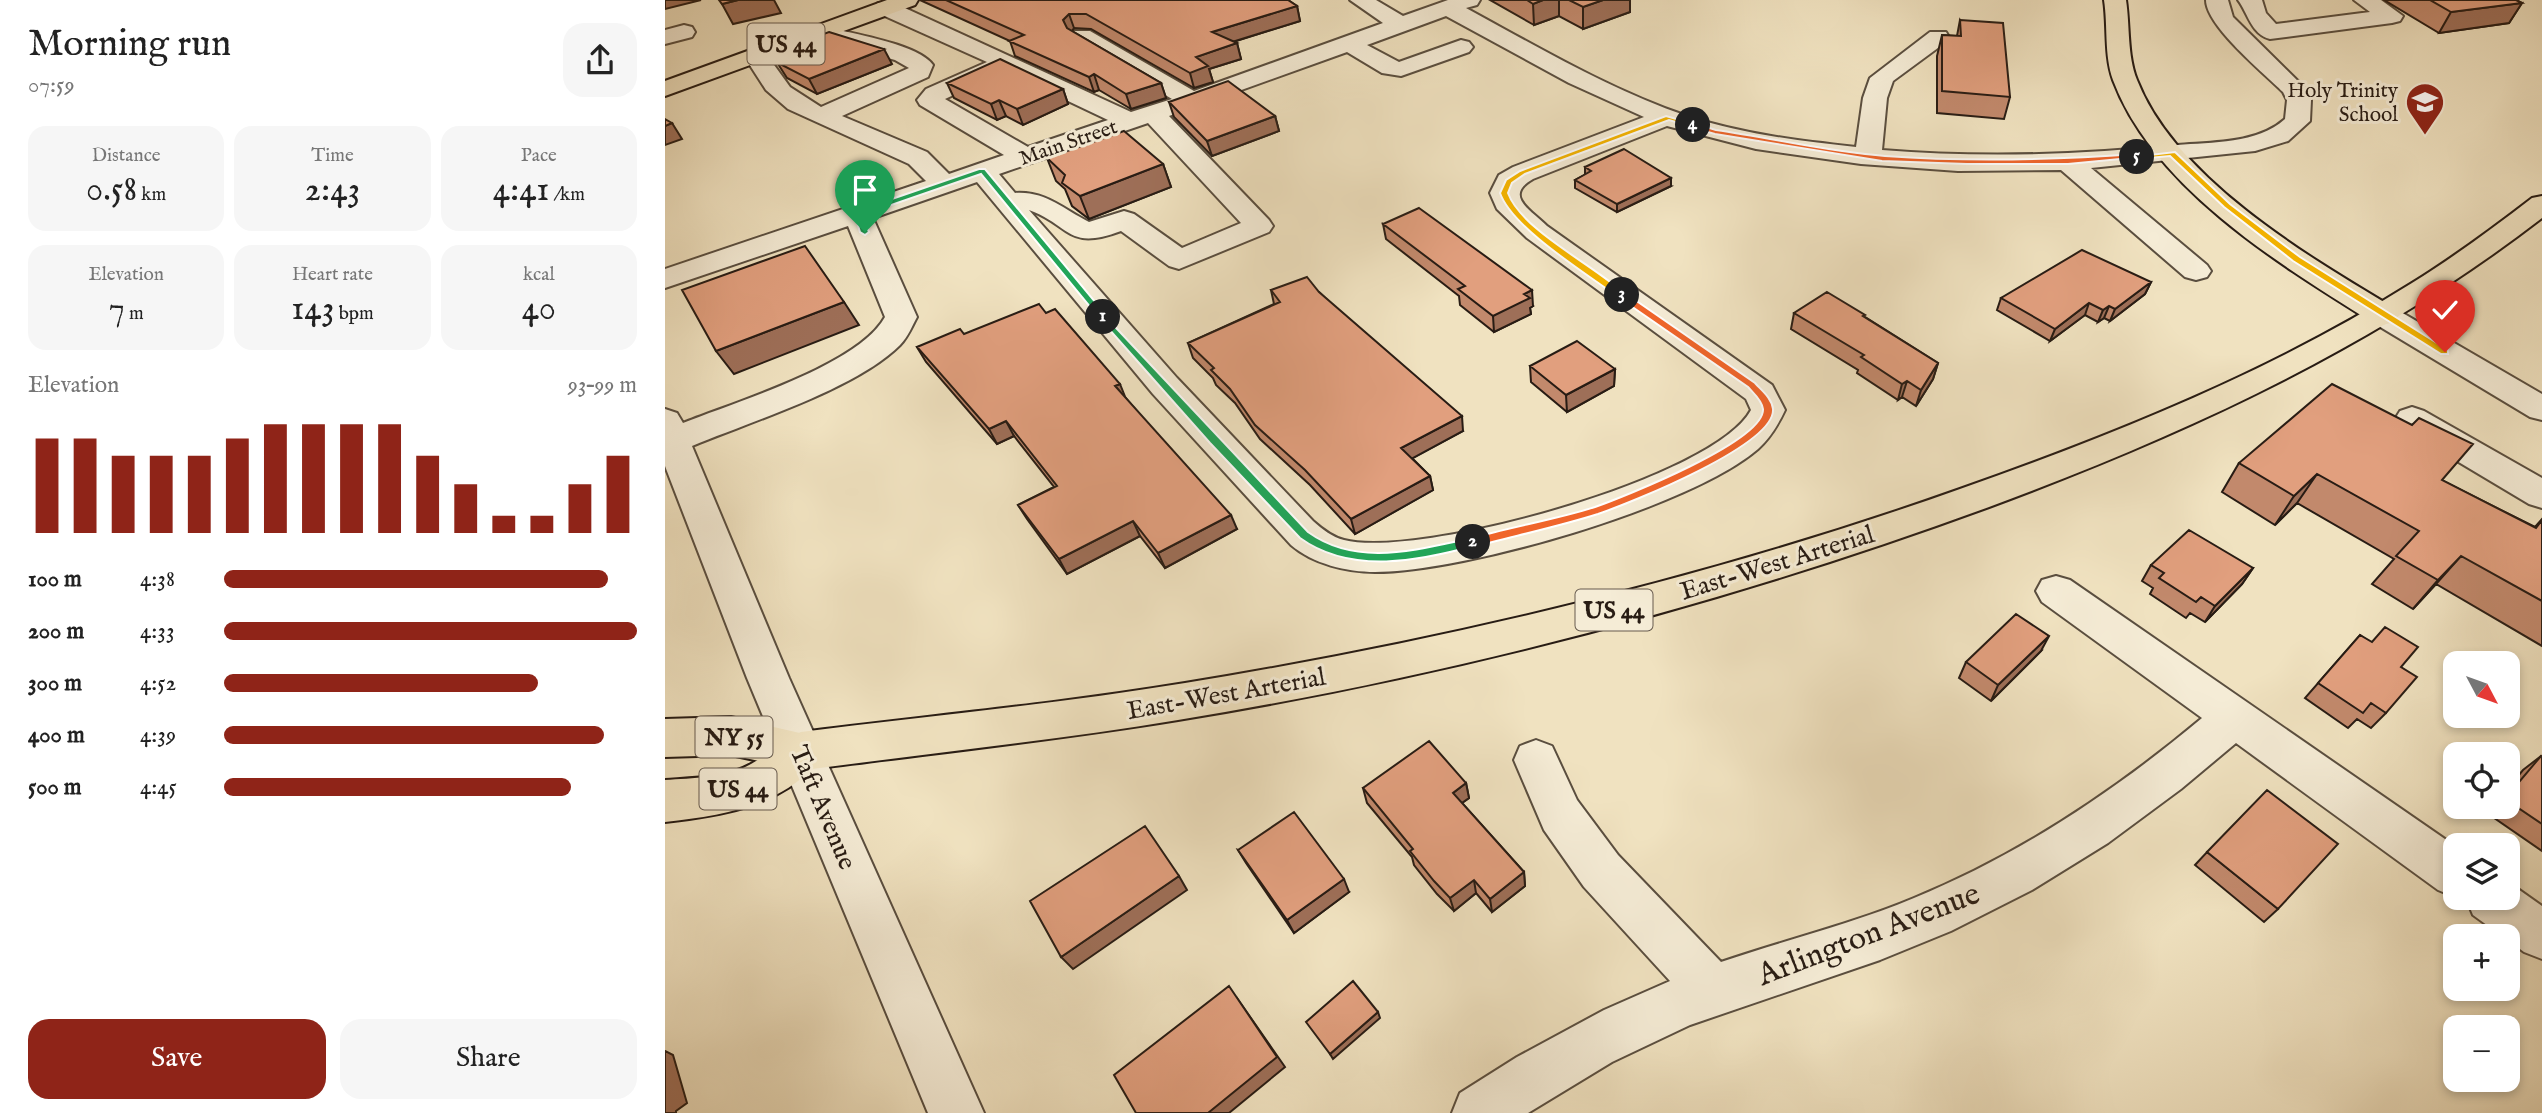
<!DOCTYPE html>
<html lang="en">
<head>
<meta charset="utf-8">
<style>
	:root { --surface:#fff; --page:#f6f6f6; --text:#222; --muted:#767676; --accent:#8f2418 }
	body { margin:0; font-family:"IM FELL English",serif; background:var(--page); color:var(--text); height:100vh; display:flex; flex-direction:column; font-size:26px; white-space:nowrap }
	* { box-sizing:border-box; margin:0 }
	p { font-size:23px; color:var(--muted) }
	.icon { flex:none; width:38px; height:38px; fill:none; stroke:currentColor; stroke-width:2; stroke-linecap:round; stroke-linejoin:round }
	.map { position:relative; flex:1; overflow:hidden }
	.drawer { display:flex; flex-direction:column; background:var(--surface); width:665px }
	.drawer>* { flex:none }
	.needle { width:46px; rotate:131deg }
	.tools { position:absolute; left:1778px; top:651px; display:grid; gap:14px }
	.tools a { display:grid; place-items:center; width:77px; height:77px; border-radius:14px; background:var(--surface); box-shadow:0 4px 10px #0003; font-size:35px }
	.pin { position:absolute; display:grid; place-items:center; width:60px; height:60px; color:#fff; margin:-72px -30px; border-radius:50% 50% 50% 0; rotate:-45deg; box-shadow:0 0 7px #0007 }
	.pin .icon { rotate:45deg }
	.km { position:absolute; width:35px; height:35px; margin:-18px; border-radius:50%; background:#222; color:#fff; font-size:19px; line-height:35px; text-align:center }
	.round { display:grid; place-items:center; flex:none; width:74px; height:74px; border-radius:21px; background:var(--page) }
	.overview { display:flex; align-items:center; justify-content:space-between; height:119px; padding:0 28px }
	h1 { font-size:38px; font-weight:600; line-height:52px }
	.stats { display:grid; grid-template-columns:repeat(3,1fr); gap:10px; height:119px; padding:7px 28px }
	.stats div { display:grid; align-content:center; border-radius:18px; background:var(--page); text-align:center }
	.stats b { font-size:35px; font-weight:600 }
	.stats small { font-size:19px; font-weight:400 }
	.stats p { font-size:19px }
	.chart { height:196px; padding:14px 28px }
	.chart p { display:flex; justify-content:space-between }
	.chart svg { width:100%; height:126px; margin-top:7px; stroke:var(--accent); stroke-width:6 }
	.cta { display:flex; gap:14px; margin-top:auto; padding:14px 28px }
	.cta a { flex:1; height:80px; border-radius:21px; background:var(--accent); color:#fff; font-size:28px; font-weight:600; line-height:80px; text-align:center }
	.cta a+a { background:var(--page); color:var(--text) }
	ul { padding:0 28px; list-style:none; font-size:23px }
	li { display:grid; grid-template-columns:112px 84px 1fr; align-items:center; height:52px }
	li i { height:18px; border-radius:9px; background:var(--accent) }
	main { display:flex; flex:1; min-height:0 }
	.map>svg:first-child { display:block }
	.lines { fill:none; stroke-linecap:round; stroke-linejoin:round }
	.minor-casing { stroke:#5a4e3f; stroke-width:4 }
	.major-casing { stroke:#281c14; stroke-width:4 }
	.highway-casing { stroke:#281c14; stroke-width:4 }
	.minor { fill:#f5ecd6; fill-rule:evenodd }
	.major { fill:#f0e2c0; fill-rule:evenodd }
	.highway { fill:#f0e2c0; fill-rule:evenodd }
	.wall { fill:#c2896c; stroke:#281c14; stroke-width:2 }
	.shaded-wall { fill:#9e6f58; stroke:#281c14; stroke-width:2 }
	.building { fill:#e19f7e; stroke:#281c14; stroke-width:2 }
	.split-1 { fill:#22a559; stroke:#fff; stroke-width:2 }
	.split-2 { fill:#22a559; stroke:#fff; stroke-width:2 }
	.split-3 { fill:#f0652b; stroke:#fff; stroke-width:2 }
	.split-4 { fill:#f5b400; stroke:#fff; stroke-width:2 }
	.split-5 { fill:#f0652b; stroke:#fff; stroke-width:2 }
	.split-6 { fill:#f5b400; stroke:#fff; stroke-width:2 }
	.labels { text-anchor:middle; stroke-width:6; stroke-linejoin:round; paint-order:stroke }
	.far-poi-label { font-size:21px; fill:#281c14; stroke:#f5ecd6; text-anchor:end }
	.far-street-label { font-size:21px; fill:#281c14; stroke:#f5ecd6 }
	.shield { fill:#f5ecd6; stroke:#665a4e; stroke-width:2 }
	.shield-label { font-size:24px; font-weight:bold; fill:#281c14 }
	.street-label { font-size:26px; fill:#281c14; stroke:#f5ecd6 }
	.near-street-label { font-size:32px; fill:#281c14; stroke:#f5ecd6 }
</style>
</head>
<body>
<main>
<section class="drawer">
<div class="overview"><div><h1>Morning run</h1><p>07:59</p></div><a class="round"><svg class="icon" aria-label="share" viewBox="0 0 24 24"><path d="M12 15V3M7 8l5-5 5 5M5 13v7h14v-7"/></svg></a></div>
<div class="stats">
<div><p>Distance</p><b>0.58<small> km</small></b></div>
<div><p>Time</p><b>2:43</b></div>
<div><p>Pace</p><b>4:41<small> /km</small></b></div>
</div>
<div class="stats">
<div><p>Elevation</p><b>7<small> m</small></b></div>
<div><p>Heart rate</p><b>143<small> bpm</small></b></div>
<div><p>kcal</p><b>40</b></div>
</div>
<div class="chart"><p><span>Elevation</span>93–99 m</p>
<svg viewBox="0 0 160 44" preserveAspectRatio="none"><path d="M5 44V11M15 44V11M25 44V17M35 44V17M45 44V17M55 44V11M65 44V6M75 44V6M85 44V6M95 44V6M105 44V17M115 44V27M125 44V38M135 44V38M145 44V27M155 44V17"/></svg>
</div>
<ul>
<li><b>100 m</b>4:38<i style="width:93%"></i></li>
<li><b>200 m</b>4:33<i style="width:100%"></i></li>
<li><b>300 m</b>4:52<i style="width:76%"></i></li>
<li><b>400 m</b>4:39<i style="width:92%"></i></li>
<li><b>500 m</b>4:45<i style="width:84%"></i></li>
</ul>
<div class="cta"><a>Save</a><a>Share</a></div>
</section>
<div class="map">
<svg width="1877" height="1113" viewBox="0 0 1877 1113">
	<rect width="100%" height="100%" fill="#f0e2c0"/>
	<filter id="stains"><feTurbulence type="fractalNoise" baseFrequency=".00286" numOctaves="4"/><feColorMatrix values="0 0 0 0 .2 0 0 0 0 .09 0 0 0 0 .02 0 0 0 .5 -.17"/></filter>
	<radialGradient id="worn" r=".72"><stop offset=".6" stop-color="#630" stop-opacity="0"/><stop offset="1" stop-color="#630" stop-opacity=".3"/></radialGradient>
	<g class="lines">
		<!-- minor casing -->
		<g class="minor-casing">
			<path id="minor" d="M685,0H711L738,16L783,0H815L812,5L801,8C873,47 945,90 1022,116C1077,134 1135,141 1191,147L1198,98L1205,78L1265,32H1281L1284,37L1281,42L1228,81L1222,98L1217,150C1316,158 1414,155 1512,145C1547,142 1592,144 1620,119L1622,100L1618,92C1599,73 1541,26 1541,0H1563L1568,17L1641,89L1646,100L1645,121L1623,141L1590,151L1426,168L1542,265L1546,271L1542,277L1531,280L1520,277L1396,170L1293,171L1196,164L1091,149L1002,126L868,179C838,196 866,210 882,226L1107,385L1120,410C1113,425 1105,438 1093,449C1026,507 800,572 710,572C682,572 648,564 626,545L488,394L312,182L208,218L252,317C247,326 243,337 235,345C191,389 87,421 27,446L124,678L319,1113H263L82,678L0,466V409L12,413L18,423C70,402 194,365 220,317L183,226L0,288V269L261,181L244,164L123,109L101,90L79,56L83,51H99L125,87L156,107L244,68L230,60L162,41L159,36L162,31L170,29C194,35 254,45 268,65L263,77L177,116L262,152L284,174L339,155L255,105L252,100L261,89L322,62L213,13L210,8L213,3H229L466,112L507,99L409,41L406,36L409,31H425L529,91L718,23ZM781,16L904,83L979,117L848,167L834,175L825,193L832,209L862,238L1081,399L1086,410C1049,479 754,559 679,540C667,537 657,529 648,521L512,378L364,210C407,226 402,251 456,231L504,266L514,269L604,232L608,226L604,220L504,116L682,52L717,73L736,76L804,52L808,47L804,42L796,40L734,62L702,45ZM340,71L443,120L363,147L280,99ZM483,123L576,223L517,248L469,214L459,211L424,222C398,209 381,191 350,193L334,174Z
				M1573,0H1597L1601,13L1611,24L1705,12L1689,0H1716L1738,16L1735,21L1727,23L1605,39C1586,34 1583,13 1573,0Z
				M19,25L27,27L30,32L27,37L0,44V30Z
				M1718,305L1729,308L1877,394V420L1865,417L1707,322L1702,315L1707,308Z
				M1747,407L1759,411L1877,478V508L1864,504L1735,427L1730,419L1735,411Z
				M1391,576L1405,580L1790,846V897L1773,890L1571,743L1516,789L1443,843L1367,890L1286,931L1215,960L1025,1025L947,1062L863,1113H787L795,1093L852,1057L939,1010L1005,981L919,887L879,830L849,760L855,746L871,740L887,746L912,800L953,855L1056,962C1120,940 1187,924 1249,898C1354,855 1450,791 1537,718L1377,602L1371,591L1377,580Z
				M1843,882L1877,906V959L1859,952L1843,940V936H1837L1808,915L1801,898H1843Z"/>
		</g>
		<!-- major casing -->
		<g class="major-casing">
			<path id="major" d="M1439,0H1461C1465,26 1462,55 1472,80C1510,178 1642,256 1729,308L1734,315L1729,322L1718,325L1707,322C1614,264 1488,187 1448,80C1439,55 1443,26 1439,0Z
				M66,717L152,737L158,751L152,765L136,770L66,755L0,757V719Z"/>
		</g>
		<!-- highway casing -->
		<g class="highway-casing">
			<path id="highway" d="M222,0H253L250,5L0,96V81Z
				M1877,196V218C1710,347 1521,434 1324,507C1062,603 789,675 513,720C392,740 269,753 147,769C107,808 54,816 0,822V780C27,778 61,778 86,764C104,754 116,739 136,732C264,716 392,704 520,683C783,640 1044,578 1295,489C1451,434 1607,371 1747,283C1789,257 1828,228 1867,198Z"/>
		</g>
		<!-- minor -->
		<use href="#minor" class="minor"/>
		<!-- major -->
		<use href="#major" class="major"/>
		<!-- highway -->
		<use href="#highway" class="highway"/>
	</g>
	<!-- wall -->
	<path class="wall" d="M255,0H623L632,6L635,21L568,42L572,43L576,59L544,69L548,82L529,88L426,29L409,28L407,31L496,83L501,98L466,109L434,90L429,92L350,56L345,41Z
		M825,0H965V12L918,29L894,16L869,25Z
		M1719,0H1851L1857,3L1844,23L1774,33Z
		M1295,20L1345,97L1339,119L1272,113V56L1277,35L1292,36Z
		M106,53L227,64L152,94L122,78Z
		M282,83L398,89L403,104L358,125L341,116L332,120L289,98Z
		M504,102L610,116L614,131L547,156L509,117Z
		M382,158L498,164L506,187L424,219L407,206L400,189L391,181Z
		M920,167L1006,186L952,212L910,188V180L920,175Z
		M718,224L868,306L865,308L866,314L829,332L795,305L794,296L721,239Z
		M1486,282L1480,294L1445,321L1439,318L1433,322L1420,315L1385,341L1332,310L1336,298Z
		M606,290L654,292L798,431L747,458L765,476L768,490L690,534L645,485L595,439L570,403L551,385L548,378L528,358L523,343L609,304Z
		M1129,313L1200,317L1273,363L1268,379L1251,406L1237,397L1233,400L1192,373L1193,370L1126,329Z
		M299,334L460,397L572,529L500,568L475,536L402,574L362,519L353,505L389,487L349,436L332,444L261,362L252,347Z
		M865,366L950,369L949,386L902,412L866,382Z
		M1747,425L1778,481L1870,527L1877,519V646L1771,584L1748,609L1707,584L1729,559L1632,503L1610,525L1557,492L1574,463Z
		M1486,565L1588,568L1577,584L1540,622L1525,613L1521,618L1485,594L1488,588L1477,581Z
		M1695,635L1736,667L1721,713L1706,728L1692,719L1683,728L1640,698Z
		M1376,651L1326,701L1294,678L1301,662Z
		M1876,756L1877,757V851L1822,813L1827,807H1843V788L1858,770Z
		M801,783L804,798L797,803L859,872L860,886L827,912L811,893L789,911L772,894L749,865L747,857L702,803L698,788Z
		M573,850L684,892L629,933L581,863Z
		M1542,852L1613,909L1599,922L1530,865Z"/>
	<!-- shaded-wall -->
	<path class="shaded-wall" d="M0,0H36L0,9Z
		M73,0H109L116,13L68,24L57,4Z
		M878,0H894V16L869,25L868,4Z
		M938,0H965V12L918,29V7Z
		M1857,3L1844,23L1774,33L1786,12Z
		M632,6L635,21L551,47L547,32Z
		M404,14L409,28L404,35L398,20Z
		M572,43L576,59L544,69L548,82L529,88L525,73L531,57Z
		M219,49L227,64L152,94L144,79Z
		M429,74L434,90L429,92L424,77Z
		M496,83L501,98L466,109L461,94Z
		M398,89L403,104L358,125L352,109Z
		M334,100L341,116L332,120L326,104Z
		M610,116L614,131L547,156L542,141Z
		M7,123L17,139L0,145V126Z
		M498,164L506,187L424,219L415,196Z
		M1006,178V186L952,212V204Z
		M1486,282L1480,294L1445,321L1450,309Z
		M867,290L868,306L865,308L866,314L829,332L828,316L859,294Z
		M179,302L194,325L69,374L51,351Z
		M1424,303L1420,315L1385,341L1390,329Z
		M1444,306L1439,318L1433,322L1438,310Z
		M1273,363L1268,379L1251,406L1256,390Z
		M950,369L949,386L902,412L901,395Z
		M1242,381L1237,397L1233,400L1237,384Z
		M455,384L461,399L450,386Z
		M797,416L798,431L739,463L736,448Z
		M341,421L349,436L332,444L324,429Z
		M1652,474L1632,503L1610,525L1629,496Z
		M765,476L768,490L690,534L686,519Z
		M566,515L572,529L500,568L493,553Z
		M468,521L475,536L402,574L394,559Z
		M1796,556L1771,584L1748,609L1773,580Z
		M1588,568L1577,584L1540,622L1550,606Z
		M1384,636L1376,651L1326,701L1333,685Z
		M801,783L804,798L791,807L788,793Z
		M859,872L860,886L827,912L825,899Z
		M514,876L522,890L408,969L396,957Z
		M679,879L684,892L629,933L622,920Z
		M809,880L811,893L789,911L785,898Z
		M572,998L620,1067L564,1113H543Z
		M713,1012L715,1018L668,1059L665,1054Z
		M0,1051L8,1055L22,1103L11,1111V1113H0Z"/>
	<!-- building -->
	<path class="building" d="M54,0H73L57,4Z
		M281,0H623L632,6L547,32L572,43L531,57L543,66L525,73L421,14H404L398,20L402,28L496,83L461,94L429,74L424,77L344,41L359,35Z
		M862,0H878L868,4Z
		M904,0H938L918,7Z
		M1765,0H1851L1857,3L1786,12Z
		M1295,20L1338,23L1345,97L1277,91V35L1296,36Z
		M164,32L219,49L144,79L113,63L106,53Z
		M335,59L398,89L352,109L334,100L326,104L282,83Z
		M563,81L610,116L542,141L504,102Z
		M0,119L7,123L0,126Z
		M459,131L498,164L415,196L397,183L400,175L382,158Z
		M959,149L1006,178L952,204L910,180L926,171L920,167Z
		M754,208L867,290L859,294L865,298L828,316L793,289L800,286L718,224Z
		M140,246L179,302L51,351L17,290Z
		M1417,250L1486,282L1450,309L1444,306L1438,310L1424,303L1390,329L1336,298Z
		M642,277L654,292L797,416L736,448L765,476L686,519L640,470L590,425L565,389L546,370L549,368L523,343L615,302L606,290Z
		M1162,292L1200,315L1198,316L1273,363L1256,390L1242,381L1237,384L1196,357L1199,355L1129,313Z
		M374,304L381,313L390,309L455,384L450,386L566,515L493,553L468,521L394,559L353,505L392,486L341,421L324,429L252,347L295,329L299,334Z
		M912,341L950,369L901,395L865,366Z
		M1667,384L1747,425L1754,418L1808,444L1777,480L1871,528L1877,520V601L1796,556L1773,580L1731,556L1754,531L1652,474L1629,496L1574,463Z
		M1524,530L1588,568L1550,606L1536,597L1531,602L1494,578L1499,573L1486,565Z
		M1351,614L1384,636L1333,685L1301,662Z
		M1720,627L1753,647L1736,667L1752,677L1721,713L1706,703L1698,713L1653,683L1695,635L1707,642Z
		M764,741L801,783L788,793L859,872L825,899L809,880L785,898L769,881L745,851L748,849L698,788Z
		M1876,756L1877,757V824L1843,801V795Z
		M1602,790L1673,844L1613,909L1542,852Z
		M629,812L679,879L622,920L573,850Z
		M480,826L514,876L396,957L365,901Z
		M688,981L713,1012L665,1054L641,1022Z
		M564,986L612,1057L543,1113H471L449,1075Z"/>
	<!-- split-1 -->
	<path class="split-1" d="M314,169H320L441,315V319H435L316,174L197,215L204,232L200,235L195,232L189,212Z"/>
	<!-- split-2 -->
	<path class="split-2" d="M438,314L643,532C693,568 753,549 808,538L814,542L812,545C755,561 686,575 635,538L545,443L435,319L433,317Z"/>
	<!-- split-3 -->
	<path class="split-3" d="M953,293H960L1090,383C1096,390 1107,398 1108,409C1111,445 965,503 933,514C892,527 849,536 808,547L804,545V539C845,527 889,520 930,507C958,497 1100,441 1098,409C1097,400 1088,393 1083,387L953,297Z"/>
	<!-- split-4 -->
	<path class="split-4" d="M1001,116L1032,125L1028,127L1004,120L860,174L847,183L843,193C857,231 931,266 961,295L953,297C922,274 847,228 835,193L841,180L855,171Z"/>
	<!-- split-5 -->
	<path class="split-5" d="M1028,123L1051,130C1107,138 1164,152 1220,156C1304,162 1388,160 1472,154L1476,157L1403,164H1302L1217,161L1050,134L1025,127Z"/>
	<!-- split-6 -->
	<path class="split-6" d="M1510,152L1565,204L1635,257L1783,350V354H1776L1628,261L1559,207L1505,156L1472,159L1468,157Z"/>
	<!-- icons -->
	<defs>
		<g id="school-pin" transform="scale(2.0125)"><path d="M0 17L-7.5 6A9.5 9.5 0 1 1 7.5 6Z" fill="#8f2418" stroke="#f5ecd6"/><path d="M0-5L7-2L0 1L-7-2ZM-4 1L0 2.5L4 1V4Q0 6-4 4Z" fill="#fff"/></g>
	</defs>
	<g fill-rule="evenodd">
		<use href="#school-pin" x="1760" y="102"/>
	</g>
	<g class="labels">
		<!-- far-poi labels -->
		<g class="far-poi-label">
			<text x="1733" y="97">Holy Trinity<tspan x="1733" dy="24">School</tspan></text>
		</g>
		<!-- far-street labels -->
		<g class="far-street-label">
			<text transform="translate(403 142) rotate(-19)" y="7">Main Street</text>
		</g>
		<!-- shield labels -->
		<g class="shield">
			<rect x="82.5" y="23.5" width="77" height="41" rx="5"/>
			<rect x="910.5" y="589.5" width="77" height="41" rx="5"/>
			<rect x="30.5" y="716.5" width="77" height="41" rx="5"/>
			<rect x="34.5" y="768.5" width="77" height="41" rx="5"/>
		</g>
		<g class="shield-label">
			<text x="121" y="52">US 44</text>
			<text x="949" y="618">US 44</text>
			<text x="69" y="745">NY 55</text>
			<text x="73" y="797">US 44</text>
		</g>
		<!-- street labels -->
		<g class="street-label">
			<text transform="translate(1112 562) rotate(-17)" y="9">East-West Arterial</text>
			<text transform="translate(561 693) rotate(-10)" y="9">East-West Arterial</text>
			<text transform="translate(159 807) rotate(67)" y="9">Taft Avenue</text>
		</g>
		<!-- near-street labels -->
		<g class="near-street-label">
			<text transform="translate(1203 933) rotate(-21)" y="11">Arlington Avenue</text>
		</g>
	</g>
	<rect width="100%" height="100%" filter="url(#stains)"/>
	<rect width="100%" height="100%" fill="url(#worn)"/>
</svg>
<div class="tools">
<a><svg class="needle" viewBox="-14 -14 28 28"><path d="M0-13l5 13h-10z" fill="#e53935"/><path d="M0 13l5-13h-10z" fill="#767676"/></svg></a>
<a><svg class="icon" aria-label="locate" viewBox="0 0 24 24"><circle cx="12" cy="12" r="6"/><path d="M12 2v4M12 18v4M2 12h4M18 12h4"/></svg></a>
<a><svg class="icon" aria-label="layers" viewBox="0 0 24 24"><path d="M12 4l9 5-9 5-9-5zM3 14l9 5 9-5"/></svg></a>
<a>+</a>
<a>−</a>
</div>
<div class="pin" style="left:200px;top:232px;background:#1e9e55"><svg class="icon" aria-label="arrive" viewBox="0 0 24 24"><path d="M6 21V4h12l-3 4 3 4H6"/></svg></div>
<div class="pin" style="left:1780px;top:352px;background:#d93025"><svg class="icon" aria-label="check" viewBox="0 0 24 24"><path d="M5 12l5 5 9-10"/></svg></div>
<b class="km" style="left:438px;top:317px">1</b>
<b class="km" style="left:808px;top:542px">2</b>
<b class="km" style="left:957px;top:295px">3</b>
<b class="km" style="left:1028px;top:125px">4</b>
<b class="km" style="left:1472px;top:157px">5</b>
</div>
</main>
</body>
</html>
